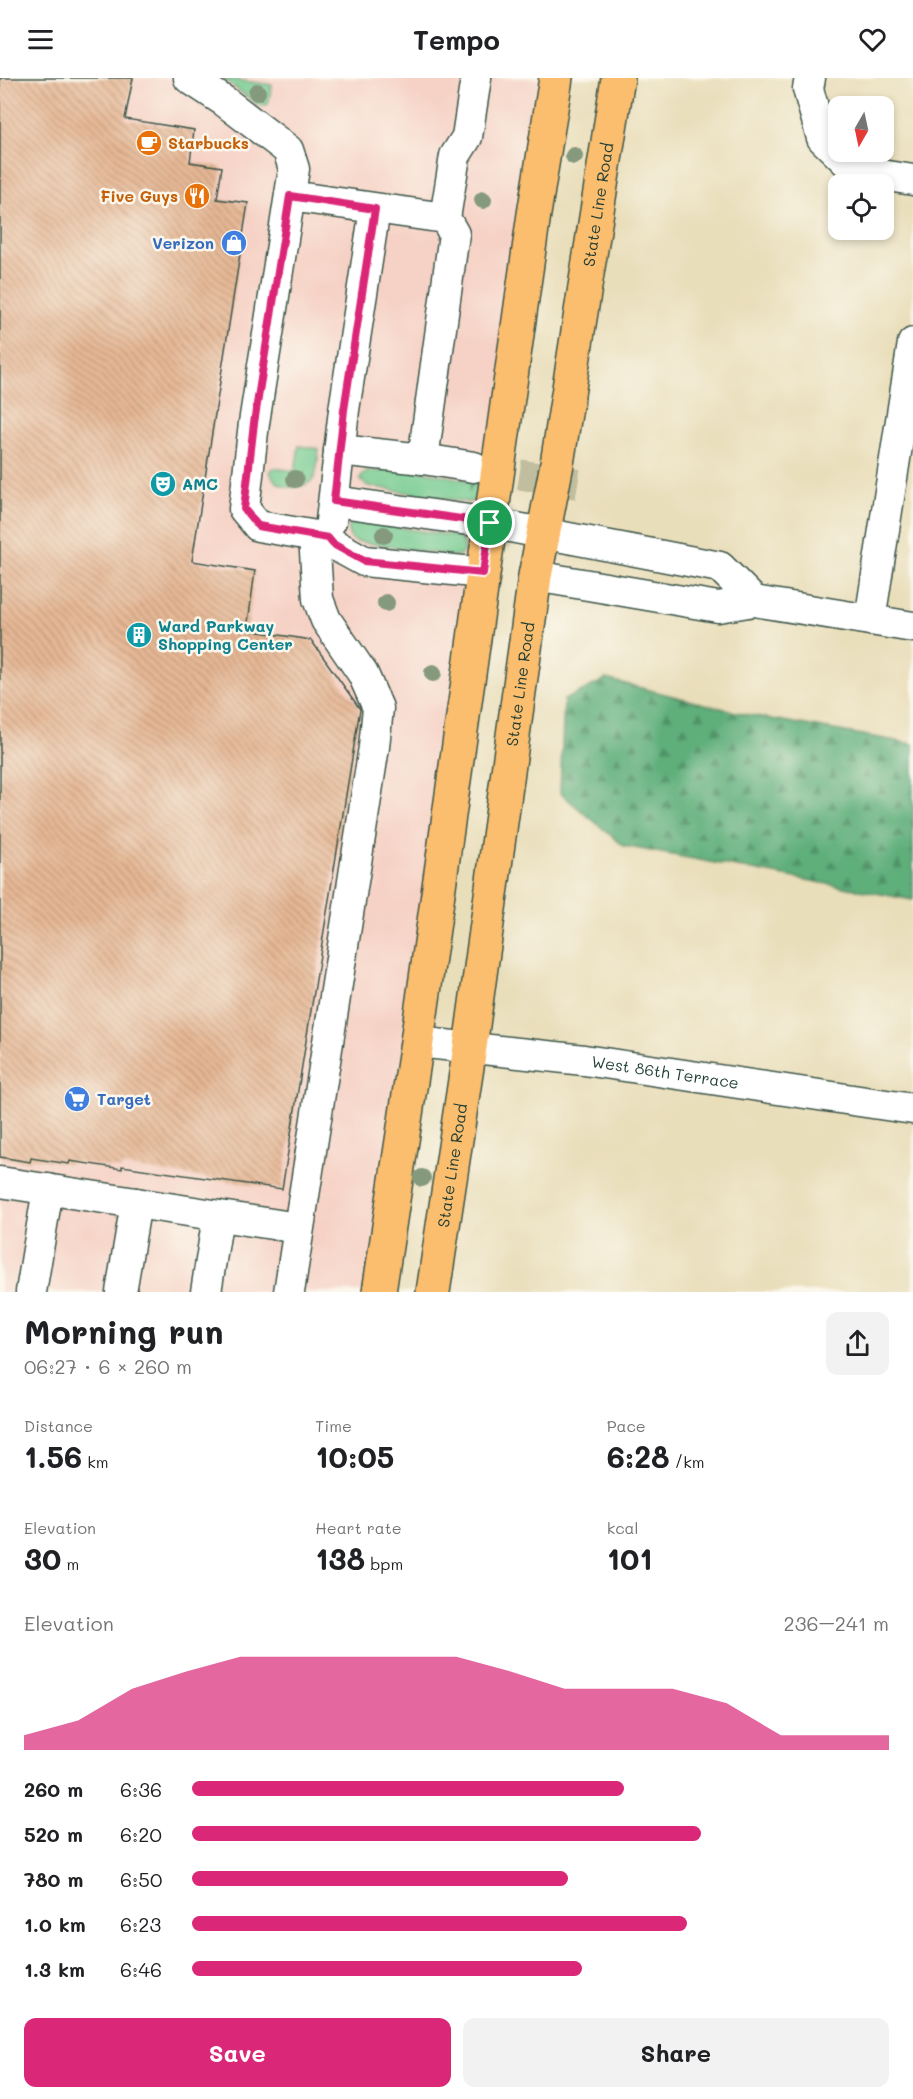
<!DOCTYPE html>
<html lang="en">
<head>
<meta charset="utf-8">
<style>
	:root { --surface:#fff; --page:#f2f2f2; --text:#202124; --muted:#757577; --accent:#db2777 }
	body { margin:0; font-family:Mali,sans-serif; background:var(--page); color:var(--text); height:100vh; display:flex; flex-direction:column; font-size:22px; white-space:nowrap }
	* { box-sizing:border-box; margin:0 }
	p { font-size:20px; color:var(--muted) }
	.icon { flex:none; width:33px; height:33px; fill:none; stroke:currentColor; stroke-width:2; stroke-linecap:round; stroke-linejoin:round }
	.map { position:relative; height:1214px; overflow:hidden }
	.details { display:flex; flex-direction:column; background:var(--surface); flex:1 }
	.details>* { flex:none }
	.needle { width:39px; rotate:189deg }
	.tools { position:absolute; left:828px; top:18px; display:grid; gap:12px }
	.tools a { display:grid; place-items:center; width:66px; height:66px; border-radius:12px; background:var(--surface); box-shadow:0 3px 9px #0003; font-size:30px }
	.pin { position:absolute; display:grid; place-items:center; width:51px; height:51px; color:#fff; margin:-26px; border:3px solid #fff; border-radius:50%; box-shadow:0 2px 6px #0007 }
	.round { display:grid; place-items:center; flex:none; width:63px; height:63px; border-radius:12px; background:var(--page) }
	.summary { display:flex; align-items:center; justify-content:space-between; height:102px; padding:0 24px }
	h1 { font-size:33px; font-weight:700; line-height:45px }
	.metrics { display:grid; grid-template-columns:repeat(3,1fr); gap:9px; height:102px; padding:6px 24px }
	.metrics div { display:grid; align-content:center }
	.metrics b { font-size:30px; font-weight:700 }
	.metrics small { font-size:16px; font-weight:400 }
	.metrics p { font-size:16px }
	.chart { height:168px; padding:12px 24px }
	.chart p { display:flex; justify-content:space-between }
	.chart svg { width:100%; height:108px; margin-top:6px; fill:var(--accent); opacity:.7 }
	.action { display:flex; gap:12px; margin-top:auto; padding:12px 24px }
	.action a { flex:1; height:69px; border-radius:12px; background:var(--accent); color:#fff; font-size:24px; font-weight:700; line-height:69px; text-align:center }
	.action a+a { background:var(--page); color:var(--text) }
	ul { padding:0 24px; list-style:none; font-size:20px }
	li { display:grid; grid-template-columns:96px 72px 1fr; align-items:center; height:45px }
	li i { height:15px; border-radius:8px; background:var(--accent) }
	header { display:flex; justify-content:space-between; align-items:center; height:78px; padding:0 24px; background:var(--surface); font-size:27px; font-weight:700 }
	.map>svg:first-child { display:block }
	.built { fill:#f6d1c5 }
	.forest { fill:url(#forest-firs); stroke:#3f7657; stroke-width:1.5 }
	.garden { fill:#74cb90; stroke:#4a8462; stroke-width:1.5 }
	.building { fill:url(#building-back-hatch) }
	.lines { fill:none; stroke-linecap:round; stroke-linejoin:round }
	.minor-tunnel { stroke:#c1be9f; stroke-width:30; stroke-dasharray:30 15; stroke-linecap:butt }
	.minor-casing { stroke:#3d5548; stroke-width:33 }
	.major-casing { stroke:#3d5548; stroke-width:36 }
	.minor { stroke:#fff; stroke-width:30 }
	.major { stroke:#fbbd6e; stroke-width:33 }
	.tree { fill:#85997d }
	.route-casing { stroke:#fff; stroke-width:12 }
	.route { stroke:#db2777; stroke-width:8 }
	.labels { text-anchor:middle; stroke-width:5; stroke-linejoin:round; paint-order:stroke }
	.food-label { font-size:16px; font-weight:bold; fill:#c56008; stroke:#fbf7ec; text-anchor:start }
	.street-label { font-size:16px; fill:#1f3d34; stroke:#fbf7ec }
	.shop-label { font-size:16px; font-weight:bold; fill:#366cbe; stroke:#fbf7ec; text-anchor:end }
	.culture-label { font-size:16px; font-weight:bold; fill:#0d838f; stroke:#fbf7ec; text-anchor:start }
</style>
</head>
<body>
<header><svg class="icon" aria-label="menu" viewBox="0 0 24 24"><path d="M4 6h16M4 12h16M4 18h16"/></svg>Tempo<svg class="icon" aria-label="heart" viewBox="0 0 24 24"><path d="M12 20l-8-8c-3-5 5-10 8-4 3-6 11-1 8 4z"/></svg></header>
<div class="map">
<svg width="913" height="1214" viewBox="0 0 913 1214">
	<defs>
		<pattern id="forest-firs" width="22" height="20" patternUnits="userSpaceOnUse" patternTransform="scale(1.5)"><rect width="22" height="20" fill="#5faf7a"/><path d="M5 1l3.5 6h-7zM16 11l3.5 6h-7z" fill="#4e9065"/></pattern>
		<pattern id="building-back-hatch" width="6" height="6" patternUnits="userSpaceOnUse" patternTransform="scale(1.5)"><rect width="6" height="6" fill="#e7b895"/><path d="M-1 5l2 2M0 0l6 6M5-1l2 2" fill="none" stroke="#bb977a"/></pattern>
	</defs>
	<rect width="100%" height="100%" fill="#fbf7ec"/>
	<filter id="ink" filterUnits="userSpaceOnUse"><feTurbulence type="fractalNoise" baseFrequency=".0167" numOctaves="2"/><feDisplacementMap in="SourceGraphic" scale="12" xChannelSelector="R" yChannelSelector="G"/><feConvolveMatrix kernelMatrix="1 2 1 2 8 2 1 2 1" color-interpolation-filters="sRGB"/></filter>
	<filter id="wash" filterUnits="userSpaceOnUse"><feTurbulence type="fractalNoise" baseFrequency=".008" numOctaves="4" result="noise"/><feDisplacementMap in="SourceGraphic" scale="24" xChannelSelector="R" yChannelSelector="G"/><feGaussianBlur stdDeviation="1.35" result="paint"/><feColorMatrix in="noise" values="0 0 0 0 0 0 0 0 0 0 0 0 0 0 0 0 0 1.4 0 .05"/><feComposite in="paint" operator="in"/></filter>
	<g filter="url(#wash)">
		<rect width="100%" height="100%" fill="#e9deba"/>
		<!-- built -->
		<path class="built" d="M0,0H543L372,1214H0Z"/>
		<!-- forest -->
		<path class="forest" d="M606,601L744,636L913,666V822L624,768L560,715L564,622Z"/>
		<!-- garden -->
		<path class="garden" d="M222,0L272,7L268,26L263,28L258,27Z
			M299,368L319,371C318,377 317,396 314,400C313,403 308,405 306,406C293,413 274,409 270,393L274,390L295,393Z
			M408,390L471,403L469,415L473,404L482,405L480,416L474,423L466,424L368,408L360,402L362,397L366,394Z
			M355,443L455,458L464,463V472L460,477L453,478L355,463L350,459L348,453L350,446Z"/>
		<g id="blocks">
			<!-- building -->
			<path class="building" d="M0,0H133L125,41L194,52L190,84L222,89L217,121L248,125L192,483L255,493L247,552L311,562L360,631L282,1111L122,1088V1091L70,1083L69,1086L31,1080L30,1084L0,1079Z"/>
		</g>
	</g>
	<g filter="url(#ink)">
		<use href="#blocks" fill-opacity="0" stroke="#3d5548" stroke-width="1.5"/>
		<g class="lines">
			<!-- minor-tunnel -->
			<path class="minor-tunnel" d="M475,389L578,406"/>
			<!-- minor casing -->
			<g class="minor-casing">
				<g id="minor">
					<path d="M189,0L224,23L288,72L294,91L254,345L244,431L258,448L328,460L333,466L364,483L483,495"/>
					<path d="M810,0L808,11L822,60L856,93L913,102"/>
					<path d="M290,118L445,140"/>
					<path d="M339,372L423,381L454,156L445,140L455,78L467,59L476,0"/>
					<path d="M423,381L474,389"/>
					<path d="M334,423L490,445L720,489L754,523"/>
					<path d="M331,443L344,332L375,131"/>
					<path d="M535,498L718,529L754,523L913,549"/>
					<path d="M870,542L913,265"/>
					<path id="s1" d="M417,964L584,982L913,1031"/>
					<path d="M0,1104L298,1150"/>
					<path d="M31,1214L48,1111"/>
					<path d="M121,1214L136,1125"/>
					<path d="M206,1214L218,1138"/>
					<path d="M289,1214L374,669L378,630L363,596L326,542L318,521L314,458"/>
				</g>
			</g>
			<!-- major casing -->
			<g class="major-casing">
				<g id="major">
					<path d="M379,1214L417,964L534,136L556,0"/>
					<path id="s2" d="M433,1214L470,969L535,498L557,386L618,0"/>
				</g>
			</g>
			<!-- minor -->
			<use href="#minor" class="minor"/>
			<!-- major -->
			<use href="#major" class="major"/>
		</g>
		<!-- trees -->
		<g class="tree">
			<circle cx="257" cy="14" r="9"/>
			<circle cx="574" cy="78" r="9"/>
			<circle cx="483" cy="122" r="9"/>
			<circle cx="295" cy="401" r="9"/>
			<circle cx="384" cy="457" r="9"/>
			<circle cx="386" cy="525" r="9"/>
			<circle cx="433" cy="595" r="9"/>
			<circle cx="422" cy="1100" r="9"/>
		</g>
	</g>
	<g class="lines" filter="url(#ink)">
		<!-- route casing -->
		<g class="route-casing">
			<path id="route" d="M290,118L375,131L344,332L334,423L490,445L483,495L364,483L333,466L328,460L258,448L244,431L254,345Z"/>
		</g>
		<!-- route -->
		<use href="#route" class="route"/>
	</g>
	<!-- icons -->
	<defs>
		<g id="cafe-disc" transform="scale(1.35)"><circle r="9.5" fill="#e8710a" stroke="#fbf7ec"/><path d="M-5.5-4.5H6V0H3Q3 3.5 0 3.5H-2.5Q-5.5 3.5-5.5 0ZM3-3.2v2h1.7v-2ZM-6 4.5H4V6H-6Z" fill="#fff"/></g>
		<g id="restaurant-disc" transform="scale(1.35)"><circle r="9.5" fill="#e8710a" stroke="#fbf7ec"/><path d="M-5-6h1v4h1v-4h1v4h1v-4h1v5L-1.5 .5V6h-2V.5L-5-1ZM5-6V6H3V1.5H1.5Q1.5-4 5-6Z" fill="#fff"/></g>
		<g id="shop-disc" transform="scale(1.35)"><circle r="9.5" fill="#3f7fe0" stroke="#fbf7ec"/><path d="M-5-2.5h2.3a2.7 3.5 0 0 1 5.4 0H5L5.5 6h-11ZM-1.5-2.5h3a1.5 2.3 0 0 0-3 0Z" fill="#fff"/></g>
		<g id="theatre-disc" transform="scale(1.35)"><circle r="9.5" fill="#0f9aa8" stroke="#fbf7ec"/><path d="M-5-5.5Q0-4 5-5.5V0Q5 5 0 6Q-5 5-5 0ZM-3.3-2.5H-1v1.5H-3.3ZM1-2.5H3.3v1.5H1ZM-2.8 1Q0 5.5 2.8 1Z" fill="#fff"/></g>
		<g id="building-disc" transform="scale(1.35)"><circle r="9.5" fill="#0f9aa8" stroke="#fbf7ec"/><path d="M-4-6H4V6H1V3H-1V6H-4ZM-2.5-4.3h1.7v1.8h-1.7ZM.8-4.3h1.7v1.8H.8ZM-2.5-1h1.7V.8h-1.7ZM.8-1h1.7V.8H.8Z" fill="#fff"/></g>
		<g id="supermarket-disc" transform="scale(1.35)"><circle r="9.5" fill="#3f7fe0" stroke="#fbf7ec"/><path d="M-6-5.5h2.5l.6 2H6L4.5 2H-2.5L-4.4-4H-6ZM-1.5 3.2a1.3 1.3 0 1 0 .1 0ZM3 3.2a1.3 1.3 0 1 0 .1 0Z" fill="#fff"/></g>
	</defs>
	<g fill-rule="evenodd">
		<use href="#cafe-disc" x="149" y="65"/>
		<use href="#restaurant-disc" x="197" y="118"/>
		<use href="#shop-disc" x="234" y="165"/>
		<use href="#theatre-disc" x="163" y="406"/>
		<use href="#building-disc" x="139" y="557"/>
		<use href="#supermarket-disc" x="77" y="1021"/>
	</g>
	<g class="labels">
		<!-- food labels -->
		<g class="food-label">
			<text x="168" y="71">Starbucks</text>
			<text x="178" y="124" text-anchor="end">Five Guys</text>
		</g>
		<!-- street labels -->
		<g class="street-label">
			<text dy="6" stroke="none"><textPath href="#s2" startOffset="1100">State Line Road</textPath></text>
			<text dy="6" stroke="none"><textPath href="#s2" startOffset="614">State Line Road</textPath></text>
			<text dy="6" stroke="none"><textPath href="#s1" startOffset="250">West 86th Terrace</textPath></text>
			<text dy="6" stroke="none"><textPath href="#s2" startOffset="128">State Line Road</textPath></text>
		</g>
		<!-- shop labels -->
		<g class="shop-label">
			<text x="214" y="171">Verizon</text>
			<text x="97" y="1027" text-anchor="start">Target</text>
		</g>
		<!-- culture labels -->
		<g class="culture-label">
			<text x="182" y="412">AMC</text>
			<text x="158" y="554">Ward Parkway<tspan x="158" dy="18">Shopping Center</tspan></text>
		</g>
	</g>
</svg>
<div class="tools">
<a><svg class="needle" viewBox="-14 -14 28 28"><path d="M0-13l5 13h-10z" fill="#e53935"/><path d="M0 13l5-13h-10z" fill="#757577"/></svg></a>
<a><svg class="icon" aria-label="locate" viewBox="0 0 24 24"><circle cx="12" cy="12" r="6"/><path d="M12 2v4M12 18v4M2 12h4M18 12h4"/></svg></a>
</div>
<div class="pin" style="left:490px;top:445px;background:#1e9e55"><svg class="icon" aria-label="arrive" viewBox="0 0 24 24"><path d="M6 21V4h12l-3 4 3 4H6"/></svg></div>
</div>
<section class="details">
<div class="summary"><div><h1>Morning run</h1><p>06:27 · 6 × 260 m</p></div><a class="round"><svg class="icon" aria-label="share" viewBox="0 0 24 24"><path d="M12 15V3M7 8l5-5 5 5M5 13v7h14v-7"/></svg></a></div>
<div class="metrics">
<div><p>Distance</p><b>1.56<small> km</small></b></div>
<div><p>Time</p><b>10:05</b></div>
<div><p>Pace</p><b>6:28<small> /km</small></b></div>
</div>
<div class="metrics">
<div><p>Elevation</p><b>30<small> m</small></b></div>
<div><p>Heart rate</p><b>138<small> bpm</small></b></div>
<div><p>kcal</p><b>101</b></div>
</div>
<div class="chart"><p><span>Elevation</span>236–241 m</p>
<svg viewBox="0 0 160 44" preserveAspectRatio="none"><path d="M0 44V38L10 32L20 19L30 12L40 6L50 6L60 6L70 6L80 6L90 12L100 19L110 19L120 19L130 25L140 38L150 38L160 38V44z"/></svg>
</div>
<ul>
<li><b>260 m</b>6:36<i style="width:62%"></i></li>
<li><b>520 m</b>6:20<i style="width:73%"></i></li>
<li><b>780 m</b>6:50<i style="width:54%"></i></li>
<li><b>1.0 km</b>6:23<i style="width:71%"></i></li>
<li><b>1.3 km</b>6:46<i style="width:56%"></i></li>
</ul>
<div class="action"><a>Save</a><a>Share</a></div>
</section>
</body>
</html>
